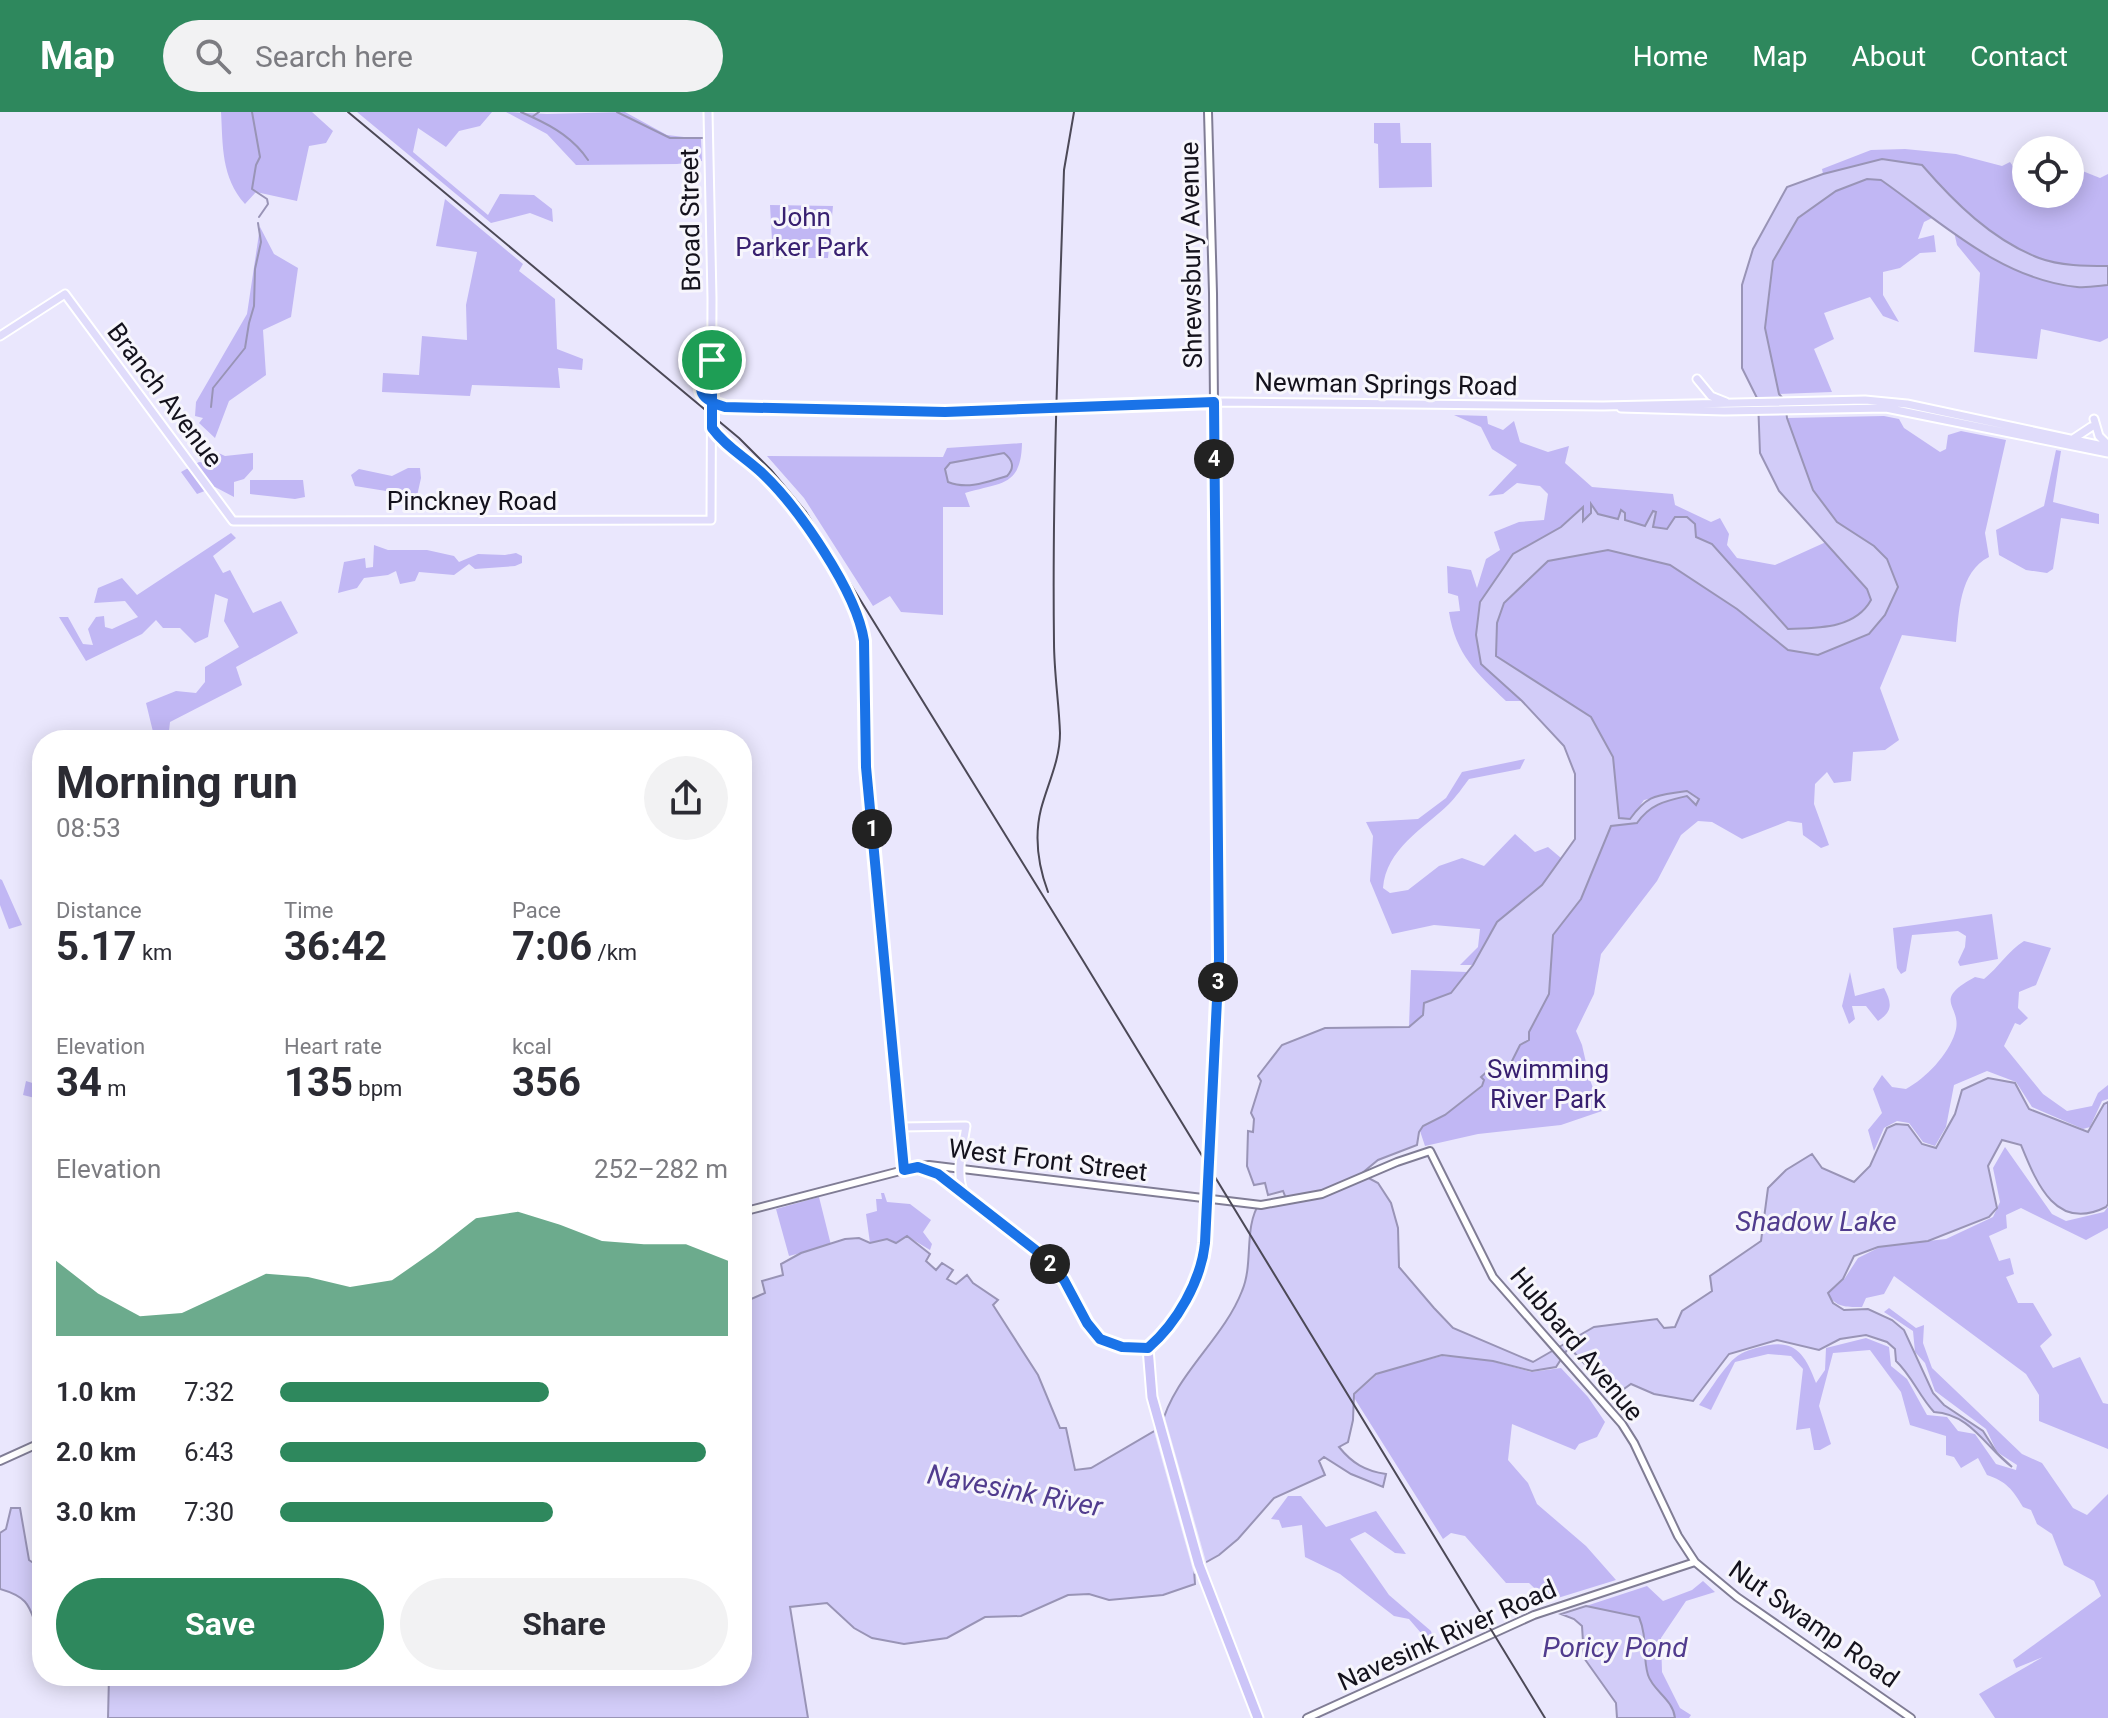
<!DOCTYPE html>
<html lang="en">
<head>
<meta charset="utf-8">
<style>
	:root { --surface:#fff; --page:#f2f2f3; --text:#2b2b33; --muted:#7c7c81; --accent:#2e885d }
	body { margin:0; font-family:Roboto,sans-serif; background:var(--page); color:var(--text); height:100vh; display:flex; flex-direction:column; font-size:30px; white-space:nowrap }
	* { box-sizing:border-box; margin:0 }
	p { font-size:26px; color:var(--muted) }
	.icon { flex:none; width:44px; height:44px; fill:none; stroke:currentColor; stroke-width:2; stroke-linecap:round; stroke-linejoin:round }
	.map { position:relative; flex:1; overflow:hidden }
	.details { position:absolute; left:32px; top:618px; width:720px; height:956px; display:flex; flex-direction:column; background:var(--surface); border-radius:32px; box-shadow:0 4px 20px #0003 }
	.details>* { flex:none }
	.buttons { position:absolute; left:2012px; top:24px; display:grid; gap:16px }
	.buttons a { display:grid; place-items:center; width:72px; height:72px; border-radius:50%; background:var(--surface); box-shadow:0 4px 20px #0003; font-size:40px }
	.pin { position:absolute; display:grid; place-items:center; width:68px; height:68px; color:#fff; margin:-34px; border:4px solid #fff; border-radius:50%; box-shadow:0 2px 8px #0007 }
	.km { position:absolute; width:40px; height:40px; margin:-20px; border-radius:50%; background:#222; color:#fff; font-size:22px; line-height:40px; text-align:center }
	.round { display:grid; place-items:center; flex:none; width:84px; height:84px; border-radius:42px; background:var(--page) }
	.overview { display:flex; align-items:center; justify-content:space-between; height:136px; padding:0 24px }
	h1 { font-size:44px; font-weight:700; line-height:60px }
	.stats { display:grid; grid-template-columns:repeat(3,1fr); gap:12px; height:136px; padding:8px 24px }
	.stats div { display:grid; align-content:center }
	.stats b { font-size:40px; font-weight:700 }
	.stats small { font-size:22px; font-weight:400 }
	.stats p { font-size:22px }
	.chart { height:224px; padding:16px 24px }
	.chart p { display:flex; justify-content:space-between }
	.chart svg { width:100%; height:144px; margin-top:8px; fill:var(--accent); opacity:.7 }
	.button { display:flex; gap:16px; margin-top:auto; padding:16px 24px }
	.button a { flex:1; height:92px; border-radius:48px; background:var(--accent); color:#fff; font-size:32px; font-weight:700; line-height:92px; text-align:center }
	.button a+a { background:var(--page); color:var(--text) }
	ul { padding:0 24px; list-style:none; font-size:26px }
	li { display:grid; grid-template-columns:128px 96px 1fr; align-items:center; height:60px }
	li i { height:20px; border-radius:10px; background:var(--accent) }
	header { display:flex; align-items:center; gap:48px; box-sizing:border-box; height:112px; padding:0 40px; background:var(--accent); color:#fff }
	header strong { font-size:38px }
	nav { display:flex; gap:44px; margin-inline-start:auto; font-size:28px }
	.search { width:560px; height:72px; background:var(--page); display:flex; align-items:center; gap:20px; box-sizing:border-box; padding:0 28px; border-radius:44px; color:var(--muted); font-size:30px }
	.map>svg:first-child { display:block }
	.green { fill:#c1b7f4 }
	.water { fill:#d2ccf8; stroke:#9994b6; stroke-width:2 }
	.pier { fill:#eae7fd }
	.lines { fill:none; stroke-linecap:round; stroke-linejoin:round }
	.stream { stroke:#9994b6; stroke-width:2 }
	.secondary-casing { stroke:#807d95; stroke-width:10 }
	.primary-casing { stroke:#fff; stroke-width:11 }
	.highway-casing { stroke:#fff; stroke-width:13 }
	.secondary { stroke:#fff; stroke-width:6 }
	.primary { stroke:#e0dcfb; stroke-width:7 }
	.highway { stroke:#ccc5f8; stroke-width:9 }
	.rail { stroke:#4c4957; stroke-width:2 }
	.route-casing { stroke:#fff; stroke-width:16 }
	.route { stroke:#1a73e8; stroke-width:10 }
	.labels { text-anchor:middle; stroke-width:6; stroke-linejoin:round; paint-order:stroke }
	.park-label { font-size:26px; fill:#382070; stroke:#f7f6fc }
	.street-label { font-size:26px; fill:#14121c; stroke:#f7f6fc }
	.water-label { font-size:28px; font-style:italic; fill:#513c8e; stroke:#f7f6fc }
</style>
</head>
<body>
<header>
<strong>Map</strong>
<div class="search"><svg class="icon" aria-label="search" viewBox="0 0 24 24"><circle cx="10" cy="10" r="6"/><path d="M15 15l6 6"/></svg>Search here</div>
<nav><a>Home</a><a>Map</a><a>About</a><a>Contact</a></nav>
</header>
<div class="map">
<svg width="2108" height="1606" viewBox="0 0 2108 1606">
	<rect width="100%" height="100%" fill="#eae7fd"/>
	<!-- green -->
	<path class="green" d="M221,0H312L333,19L326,31L309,34L297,89L256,80L245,92C221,65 223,34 221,0Z
		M357,0H492L480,14L459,19L446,35L418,16L413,40L488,103L500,82L534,83L552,97L553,110L530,101L491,111Z
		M506,0L547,2L625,0L667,23L701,27L702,49L677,52L576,53L547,22Z
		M1374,11H1400L1401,31H1431L1432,75L1379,76L1378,32L1374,31Z
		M1905,37L1956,42L2002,54L2010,50L2017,60L2026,56V82H2070V54L2100,66L2108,62V154C2086,154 2060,154 2039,146C1992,128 1954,90 1922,53L1882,47L1823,62L1822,57L1871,38Z
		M1867,67L1881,68L1934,105L1924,110L1918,127L1934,123L1936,140L1920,141L1900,156L1883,160V183L1899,210L1883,204L1870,185L1824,201L1834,227L1814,237L1832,280L1779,282L1765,216L1773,149L1798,106L1836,79Z
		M445,87L523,152L519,159L555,187L557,237L583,247L582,258L558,256L560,276L472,273L470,284L382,280L383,261L419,263L422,224L467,228L466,193L477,140L436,134Z
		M770,93L833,94L828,146H773Z
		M260,115L274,142L298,156L291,205L263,218L266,263L229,289L215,326L199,311L203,306L195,304L196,290L247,202Z
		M1954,120L1977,138L2078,175L2108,173V226L2100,230L2041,217L2037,247L1974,240L1980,161L1957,133Z
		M1454,303L1487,304L1488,312L1503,318L1514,309L1520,330L1548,340L1569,334L1565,351L1592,375L1673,382L1675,393L1711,410L1720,406L1729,422L1727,433L1737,446L1775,453L1826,430L1867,477L1871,488L1864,501L1829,516L1788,517L1731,453L1668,417L1652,415L1656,400L1653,399L1645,414L1625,408L1621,398L1618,407L1598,402L1591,394V401L1582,411V395L1561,415L1513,442L1481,552L1522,589H1506C1476,560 1456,543 1449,500L1460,499L1458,484L1448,481L1447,454L1471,458L1477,476L1486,447L1500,438L1494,420L1519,410L1544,408L1548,382L1540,374L1517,371L1503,382L1488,384L1517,353L1492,337L1481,315Z
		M1884,304L1899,307L1904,316L1940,340L1946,337L1948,323L1961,319L2006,328L1985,421L1989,445C1959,460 1959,501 1956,530L1902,523L1880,576L1899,628L1885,638L1853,640L1851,669L1834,671L1827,660L1815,672L1814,692L1829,733L1821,736L1803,723L1802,711L1788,709L1742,727L1712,710L1698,709L1681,723L1657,769L1601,842L1594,882L1576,919L1582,933L1590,968L1602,999L1561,1013L1478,1022L1425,1034L1420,1019L1424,1013L1445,1003L1482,975L1481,965L1492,955L1499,959L1503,952L1510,953L1520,933L1530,926L1529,920L1549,882L1553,823L1581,787L1611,713L1637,711C1650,692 1665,689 1688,684L1687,679L1644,688L1631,707L1619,706L1613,645L1591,605L1496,544L1497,511L1504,491L1548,449L1608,438L1670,453L1737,497L1788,538L1869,522L1874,434L1837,410L1813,378L1787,306Z
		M1022,331C1021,375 1001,370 965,381L970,395H943V503L901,500L890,484L873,494L804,386L767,344L943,345L947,336Z
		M212,338L225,344L253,341V357L244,367L234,370V385L215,375L197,382L181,360L199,350L207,351Z
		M2056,338L2061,339L2053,390L2099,402V412L2061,406L2053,457L2047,461L2026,458L1999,443L1996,418L2044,394Z
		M408,356H420L421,366L417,384L355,374L351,363L359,357L392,364Z
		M250,368H303L305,385L295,387L250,382Z
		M231,421L236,426L213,444L223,461L230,458L253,501L281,489L298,521L236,555L242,573L170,610L168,628H155L146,591L176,579L196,581L205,570V555L239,535L224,509L228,487L215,482L208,525L195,531L180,516H163L156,508L142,522L86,549L59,505H68L83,532L93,533L88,517L96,505L104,504L105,515L112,517L138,505L125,489L94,491L98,476L122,466L137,483Z
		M374,433L388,438H427L454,444L459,450L478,442L505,443L516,441L522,444V451L515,454L475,457L469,452L454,463L419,460L415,469L400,472L396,459L388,463L364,466L357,476L338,481L344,450L365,446L366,456L373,455Z
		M1525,647L1520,657L1469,667C1463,675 1456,685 1449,692C1423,717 1386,737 1383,776L1390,781L1408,778L1439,754L1462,746L1484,754L1515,722L1535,740L1548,735L1561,746L1542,773L1497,810L1473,853H1460L1478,835L1480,817L1434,813L1392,822L1370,769L1373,724L1366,710L1418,707L1446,686L1462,660Z
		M0,767L2,768L22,813L9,817L0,793Z
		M1992,802L1998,847L1960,854L1958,850L1965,835L1966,824L1958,819L1912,823L1906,859L1901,862L1897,856L1893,816Z
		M2024,829L2051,836L2036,873L2019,880L2018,896L2028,906L2020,913L2015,911L2004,934L2043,982L2067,999L2092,994L2098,981L2108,973V987L2102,989L2090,1015L2083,1017L2032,995L2016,970L1987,959L1954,973L1946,1015L1935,1034L1923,1030L1909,1011L1897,1009L1884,1016L1874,1039L1868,1018L1882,1001L1873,977L1882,963L1892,975L1906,977C1926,966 1948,943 1955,921C1964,893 1929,890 1975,865L1984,867C1999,855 2008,839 2024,829Z
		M1411,858L1467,860L1451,881L1424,891L1423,903L1409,915Z
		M1850,860L1855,884L1884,876C1892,891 1893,899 1878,909L1866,894H1852L1855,907L1849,912L1842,894Z
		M26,969L42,974V1017L35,1000V986L23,983Z
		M2005,1035L2052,1102L2066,1109L2104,1100L2108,1095V1116L2086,1128L2021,1096L2006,1103L2007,1116L1989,1124L1999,1149L2010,1146L2014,1162L2006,1165L2018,1191H2033L2052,1223L2040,1234L2053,1256L2080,1245L2103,1291L2108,1292V1337L2039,1309V1283L2026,1262L1894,1164L1884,1182L1866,1186L1862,1195C1847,1195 1835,1196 1828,1181L1845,1166L1858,1146L1882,1134L1946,1127L1993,1105L2000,1090L1993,1056Z
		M881,1081H884L887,1090L910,1092L931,1108L923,1120L932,1132L930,1138L907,1124L896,1131L885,1129L870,1131L866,1102L877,1099L876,1087H882Z
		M819,1085L831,1133L789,1144L776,1097Z
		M1889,1196L1916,1216L1924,1213L1923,1231L1932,1256L2022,1342L2042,1351L2073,1396L2087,1403L2108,1382V1606H1995L1979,1582L2043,1545L2016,1556L2013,1548L2101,1484L2094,1469L2064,1453L2052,1422L2037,1412L2031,1398L2023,1395C2013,1378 2006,1369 1987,1363L1978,1346L1961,1356L1954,1345L1946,1343V1324L1910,1313L1901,1280L1870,1238L1833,1241L1819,1294L1831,1332L1820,1338H1814L1810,1316L1796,1318L1803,1257L1791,1244L1768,1242L1735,1250L1711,1298L1699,1293C1709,1280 1718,1264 1729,1252C1736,1243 1745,1239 1756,1236C1792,1225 1804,1238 1816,1271L1825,1258L1826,1236L1866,1226L1889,1235L1891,1254L1907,1267L1927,1303L1947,1305L1958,1319L1975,1322L1996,1352L2016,1358L2017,1353L1997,1340L1986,1317L1935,1279L1925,1251L1915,1240L1913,1219L1884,1200Z
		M1442,1244L1484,1247L1531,1260L1561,1256L1588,1285L1605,1310L1597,1325L1579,1332L1575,1338L1512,1312L1508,1348L1528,1371L1537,1392L1586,1434L1616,1468L1548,1489L1529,1471H1506L1465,1424L1451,1421L1443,1427L1353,1284L1380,1260Z
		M1288,1384H1301L1326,1415L1376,1399L1406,1442L1395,1441L1365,1420L1350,1427L1389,1483L1431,1519L1436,1538L1428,1542L1421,1521L1409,1507L1394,1504L1340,1462L1305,1445L1302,1413L1282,1416L1279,1408L1271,1407Z
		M1703,1469L1715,1480L1686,1489L1661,1526L1662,1560L1680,1596L1691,1603L1689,1606H1675C1673,1588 1653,1579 1648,1563C1642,1543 1648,1527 1639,1505L1586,1494L1647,1474L1663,1489L1692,1478Z"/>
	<!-- water -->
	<path class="water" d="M1882,47L1922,53C1954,90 1992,128 2039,146C2060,154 2086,154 2108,154V173C2098,174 2087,176 2077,175C2000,167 1941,110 1881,68L1867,67L1836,79L1798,106L1773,149L1765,216L1779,282L1785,289L1787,306L1813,378L1837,410L1874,434L1887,447L1898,475L1885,503L1869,522L1818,543L1788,538L1737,497L1670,453L1608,438L1548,449L1504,491L1497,511L1496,544L1591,605L1613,645L1619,706L1630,707C1649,681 1657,684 1687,679L1699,687L1696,693L1687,684C1665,689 1650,692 1637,711L1611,714L1581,787L1553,823L1549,882L1529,920V928L1520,933L1510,953L1503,952L1499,959L1492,955L1481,965L1484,968L1482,974L1445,1003L1423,1014L1419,1020L1417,1033L1378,1048L1361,1062L1378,1071L1391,1091L1398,1116L1399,1155L1434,1196L1453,1216L1533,1250L1594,1215L1657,1207L1664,1216L1675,1215L1682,1199L1712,1179L1710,1164L1761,1129L1768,1076L1786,1058L1812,1042L1822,1056L1854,1070L1870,1054L1887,1016L1896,1012L1908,1013L1922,1032L1936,1036L1955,1002L1962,978L1988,966L2015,971L2029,997L2088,1020L2104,992L2108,990V1092L2106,1095C2056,1120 2037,1072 2021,1033L2002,1028L1988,1054L1997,1096L1989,1105L1928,1129L1878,1135L1854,1144L1843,1167L1828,1181L1833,1191L1844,1198L1868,1197L1892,1208L1904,1218L1933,1281L1944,1293L1983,1319L1997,1341L2012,1355C1986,1336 1971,1302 1934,1300C1919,1284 1912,1264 1896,1249L1895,1237L1887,1230L1866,1223L1840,1227L1819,1238L1777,1228L1729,1242L1693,1289L1654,1282L1631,1272L1614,1284L1569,1235L1556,1255L1532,1259L1493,1249L1442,1243L1376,1262L1354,1282L1353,1308L1348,1330L1339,1335C1352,1351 1365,1359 1386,1362L1383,1375L1351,1362L1324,1345L1319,1349L1325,1363L1274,1386L1238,1427L1219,1443L1194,1457L1195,1472L1163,1483L1109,1488L1089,1482L1068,1483L1021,1504L985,1505L947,1526L904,1532L872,1526L854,1516L827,1491L790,1495L808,1606H108L109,1564H742V1191L765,1181L762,1169L783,1163L781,1152L801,1141L845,1127L859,1126L870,1131L887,1127L896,1131L907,1124L930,1142L926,1149L936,1158L942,1151L953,1158L947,1167L956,1172L967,1163L973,1171L998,1188L993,1193L1038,1263L1060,1316H1066L1075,1358L1091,1356L1161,1315C1174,1263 1223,1228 1242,1179C1254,1151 1243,1116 1260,1090L1280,1088L1285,1084L1283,1079L1268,1083L1265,1071L1254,1073L1247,1054L1248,1019L1253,1020L1254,1007L1251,1001L1261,969L1258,964L1282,933L1325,916L1409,915L1423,903L1424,891L1451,881L1473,853L1497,810L1542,773L1575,727V662L1564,634L1522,589L1481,552L1476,523L1480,490L1513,442L1561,415L1583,395V409L1591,401V392L1598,402L1618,407L1621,398L1625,401V408L1645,414L1653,399L1656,400L1653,415L1667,417L1675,405H1687L1695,412L1696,425L1712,432L1788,517C1818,516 1855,517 1871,488L1867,477L1779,379L1760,341L1758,288L1742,256V173L1753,137L1787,75L1823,62Z
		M1004,341C1013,348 1015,356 1007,364C987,370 968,378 948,370L945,357L950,351Z
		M11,1396H20L29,1448L42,1457V1527C28,1499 35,1487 0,1477V1421L6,1417Z
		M1586,1494L1639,1505C1648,1527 1642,1543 1648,1563C1653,1579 1673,1587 1675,1606H1617L1616,1591L1584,1546L1582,1514L1574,1507L1561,1502Z"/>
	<!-- pier -->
	<path class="pier" d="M1162,1295L1207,1453L1194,1462L1153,1316L1158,1312Z"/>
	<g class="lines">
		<!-- stream -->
		<path class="stream" d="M252,0L260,45L256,53L252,77L267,87L268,92L259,105
			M521,0L532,5L539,0
			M617,0L670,26H702
			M532,5C554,15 574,27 588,48
			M211,295L213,276L245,236L249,211L254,194L255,157L261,130L258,111"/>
		<!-- secondary casing -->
		<g class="secondary-casing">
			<path id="secondary" d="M919,1054L929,1053L1261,1093L1322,1082L1397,1050L1430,1039L1493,1165L1622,1312L1634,1331L1678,1424L1695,1450L1737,1485L1911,1606
				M742,1100L904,1058
				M1148,1236C1174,1214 1195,1176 1203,1143L1219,847L1213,181L1208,0
				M0,1349L42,1330
				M1307,1606L1534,1503L1695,1450"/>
		</g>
		<!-- primary casing -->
		<g class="primary-casing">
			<path id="primary" d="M0,224L65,182L233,409L711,408L712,186L708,0
				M712,248L699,279L704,285L725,295L945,300L1224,290L1603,294L1865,288L1907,292L2108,335
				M1697,267L1711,284L1726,290
				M1621,296L1724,299L1886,296L2108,341
				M2094,307L2099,324L2108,333
				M712,316C726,335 745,345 762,361C797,394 858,481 864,529L866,655L904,1058L918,1055L938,1062L1020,1124L1064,1169L1087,1211L1100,1227L1118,1234L1148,1236
				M2073,327L2091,315
				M900,1015L966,1014C963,1034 955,1062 964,1081"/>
		</g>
		<!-- highway casing -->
		<g class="highway-casing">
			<path id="highway" d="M1148,1236L1152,1285L1199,1453L1258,1606"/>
		</g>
		<!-- secondary -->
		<use href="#secondary" class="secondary"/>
		<!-- primary -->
		<use href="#primary" class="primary"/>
		<!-- highway -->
		<use href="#highway" class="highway"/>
		<!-- rail -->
		<path class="rail" d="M348,0L739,326L771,358L806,400L1082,847L1545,1606
			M1048,780C1038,753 1034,725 1041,697C1048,671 1060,648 1060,621C1059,591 1054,561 1054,530C1052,373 1059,215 1064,58L1074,0"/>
	</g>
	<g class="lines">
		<!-- route casing -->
		<g class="route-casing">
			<path id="route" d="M712,248V316C726,335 745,345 762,361C798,395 857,480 864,529L866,655L904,1058L918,1055L938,1062L1038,1140L1064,1168L1087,1211L1100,1227L1122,1235L1148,1236C1177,1211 1201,1169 1205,1131L1219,847L1214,290L945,300L725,295C691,285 700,274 712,248"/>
		</g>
		<!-- route -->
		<use href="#route" class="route"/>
	</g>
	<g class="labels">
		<!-- park labels -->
		<g class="park-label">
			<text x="802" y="114">John<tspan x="802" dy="30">Parker Park</tspan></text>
			<text x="1548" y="966">Swimming<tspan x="1548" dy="30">River Park</tspan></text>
		</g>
		<!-- street labels -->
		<g class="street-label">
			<text transform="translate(690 108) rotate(-91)" y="9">Broad Street</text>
			<text transform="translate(1191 143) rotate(-91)" y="9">Shrewsbury Avenue</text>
			<text transform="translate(1386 272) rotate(1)" y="9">Newman Springs Road</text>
			<text transform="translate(165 283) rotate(53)" y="9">Branch Avenue</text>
			<text x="472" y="398">Pinckney Road</text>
			<text transform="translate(1048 1048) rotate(7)" y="9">West Front Street</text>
			<text transform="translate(1577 1232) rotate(50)" y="9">Hubbard Avenue</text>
			<text transform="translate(1814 1512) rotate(35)" y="9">Nut Swamp Road</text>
			<text transform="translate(1447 1523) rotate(-24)" y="9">Navesink River Road</text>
		</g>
		<!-- water labels -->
		<g class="water-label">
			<text x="1816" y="1119">Shadow Lake</text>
			<text transform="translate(1015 1378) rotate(11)" y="10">Navesink River</text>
			<text x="1615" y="1545">Poricy Pond</text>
		</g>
	</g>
</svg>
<div class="buttons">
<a><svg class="icon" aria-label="locate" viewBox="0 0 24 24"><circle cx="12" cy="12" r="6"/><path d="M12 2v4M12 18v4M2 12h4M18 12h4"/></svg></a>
</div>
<div class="pin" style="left:712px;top:248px;background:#1e9e55"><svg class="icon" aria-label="arrive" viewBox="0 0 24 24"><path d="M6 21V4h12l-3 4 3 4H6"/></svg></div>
<b class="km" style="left:872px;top:717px">1</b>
<b class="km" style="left:1050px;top:1152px">2</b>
<b class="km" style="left:1218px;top:870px">3</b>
<b class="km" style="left:1214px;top:347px">4</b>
<section class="details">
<div class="overview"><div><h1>Morning run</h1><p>08:53</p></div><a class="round"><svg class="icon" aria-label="share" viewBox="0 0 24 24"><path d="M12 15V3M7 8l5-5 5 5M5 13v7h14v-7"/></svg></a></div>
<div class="stats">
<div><p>Distance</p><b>5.17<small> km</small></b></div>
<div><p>Time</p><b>36:42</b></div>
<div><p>Pace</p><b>7:06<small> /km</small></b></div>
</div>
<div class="stats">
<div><p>Elevation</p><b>34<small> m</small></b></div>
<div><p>Heart rate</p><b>135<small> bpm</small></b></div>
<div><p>kcal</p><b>356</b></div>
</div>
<div class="chart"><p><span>Elevation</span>252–282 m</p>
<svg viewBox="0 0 160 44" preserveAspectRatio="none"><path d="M0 44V21L10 31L20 38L30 37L40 31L50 25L60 26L70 29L80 27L90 18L100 8L110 6L120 10L130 15L140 16L150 16L160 21V44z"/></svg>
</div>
<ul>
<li><b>1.0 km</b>7:32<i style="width:60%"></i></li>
<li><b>2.0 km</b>6:43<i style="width:95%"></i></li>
<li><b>3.0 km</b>7:30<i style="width:61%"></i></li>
</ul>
<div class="button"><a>Save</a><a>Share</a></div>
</section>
</div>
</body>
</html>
